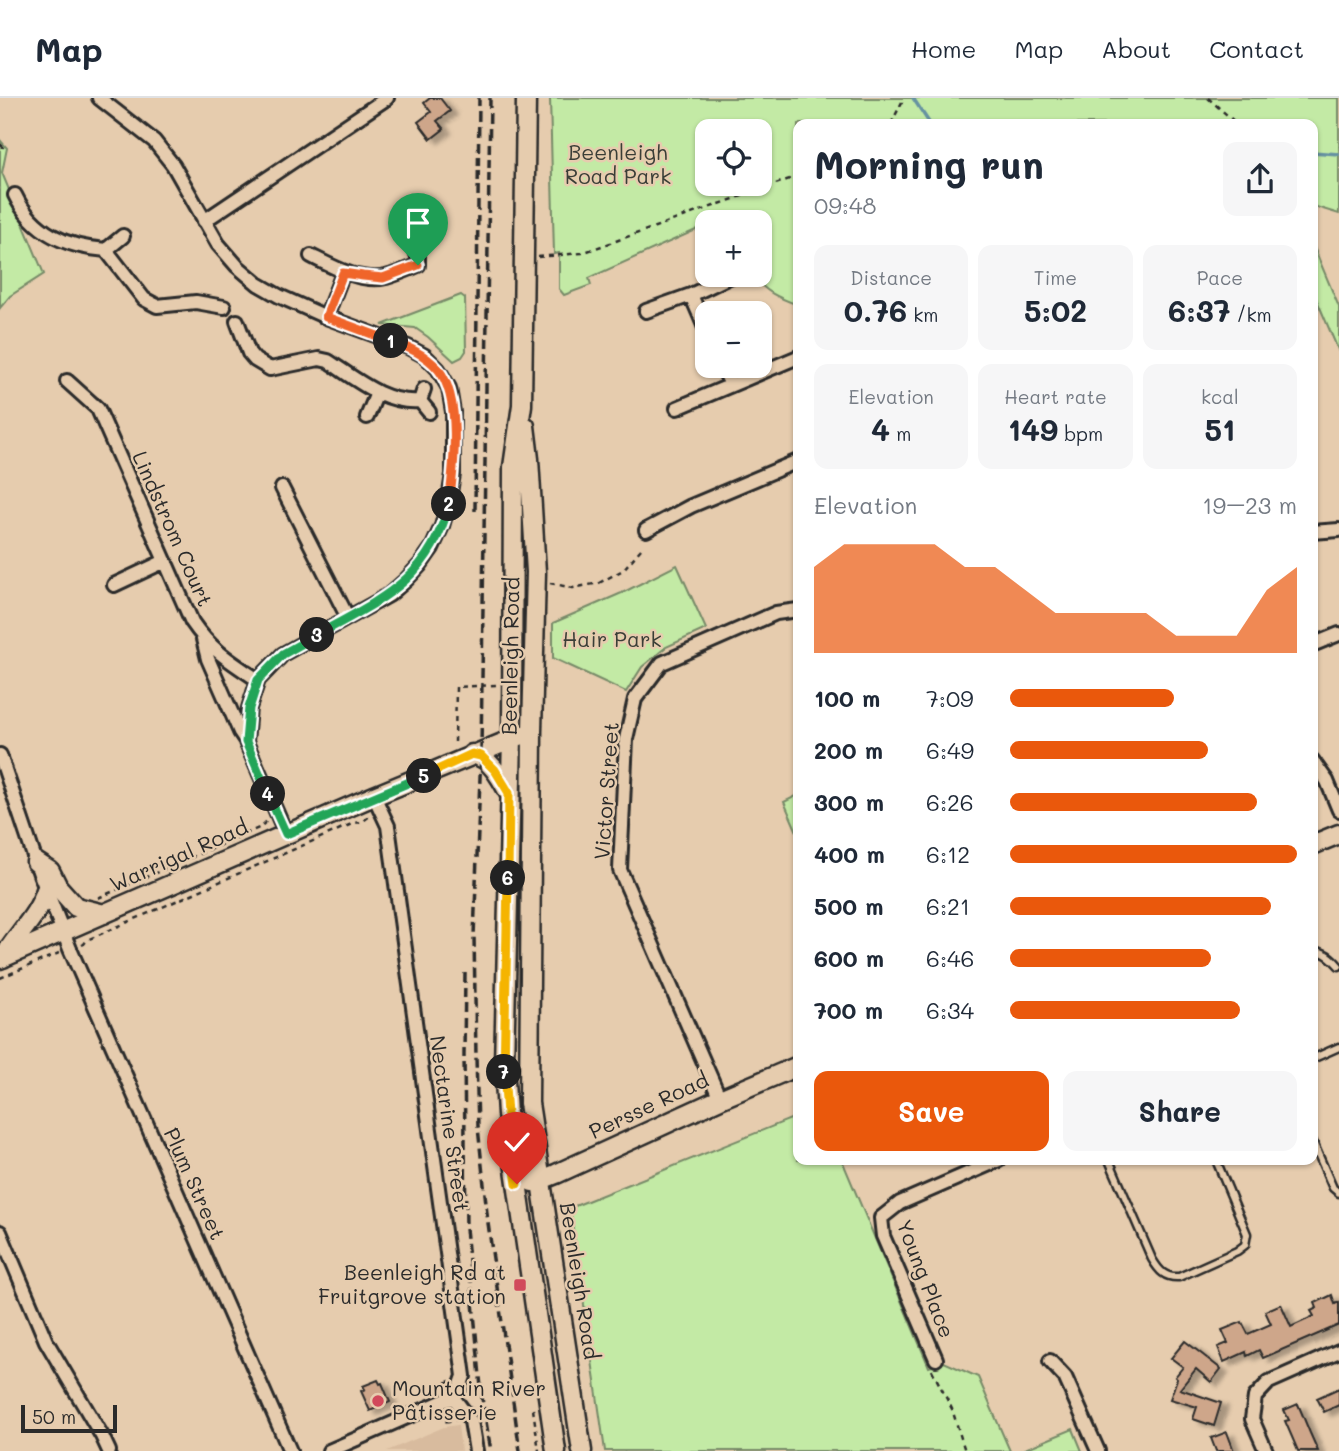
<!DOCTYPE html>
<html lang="en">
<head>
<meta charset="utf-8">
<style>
	:root { --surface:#fff; --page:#f6f6f7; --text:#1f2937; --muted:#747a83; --line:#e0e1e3; --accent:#ea580c }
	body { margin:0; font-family:Mali,sans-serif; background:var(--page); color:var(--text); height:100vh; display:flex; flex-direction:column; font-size:26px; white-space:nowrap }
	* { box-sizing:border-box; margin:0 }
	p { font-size:23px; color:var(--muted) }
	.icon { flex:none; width:38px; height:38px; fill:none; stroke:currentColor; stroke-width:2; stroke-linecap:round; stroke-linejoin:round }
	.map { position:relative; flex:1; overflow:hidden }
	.panel { position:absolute; left:793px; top:21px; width:525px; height:1046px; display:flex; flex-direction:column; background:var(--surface); border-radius:14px; box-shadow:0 2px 5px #0004 }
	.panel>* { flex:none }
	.buttons { position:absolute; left:695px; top:21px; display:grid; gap:14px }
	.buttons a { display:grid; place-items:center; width:77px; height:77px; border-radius:14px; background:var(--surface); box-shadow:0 2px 5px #0004; font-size:35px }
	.scale { position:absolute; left:21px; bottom:18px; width:96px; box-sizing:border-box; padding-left:7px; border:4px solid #2b2b2b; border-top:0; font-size:19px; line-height:24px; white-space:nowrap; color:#2b2b2b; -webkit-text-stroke:5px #e6ccae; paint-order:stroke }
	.pin { position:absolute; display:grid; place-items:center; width:60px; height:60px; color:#fff; margin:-72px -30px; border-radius:50% 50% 50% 0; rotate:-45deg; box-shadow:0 0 7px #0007 }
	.pin .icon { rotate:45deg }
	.km { position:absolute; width:35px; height:35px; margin:-18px; border-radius:50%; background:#222; color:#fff; font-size:19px; line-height:35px; text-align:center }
	.round { display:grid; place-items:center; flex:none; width:74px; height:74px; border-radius:14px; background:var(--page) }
	.headline { display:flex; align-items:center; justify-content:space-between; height:119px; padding:0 21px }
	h1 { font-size:38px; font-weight:700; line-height:52px }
	.metrics { display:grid; grid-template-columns:repeat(3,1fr); gap:10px; height:119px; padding:7px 21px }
	.metrics div { display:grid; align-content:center; border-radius:14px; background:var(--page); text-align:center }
	.metrics b { font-size:30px; font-weight:700 }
	.metrics small { font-size:19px; font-weight:400 }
	.metrics p { font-size:19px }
	.chart { height:196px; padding:14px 21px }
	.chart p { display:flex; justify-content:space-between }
	.chart svg { width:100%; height:126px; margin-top:7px; fill:var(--accent); opacity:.7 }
	.primary-button { display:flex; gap:14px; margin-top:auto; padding:14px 21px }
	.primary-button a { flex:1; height:80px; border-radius:14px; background:var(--accent); color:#fff; font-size:28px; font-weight:700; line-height:80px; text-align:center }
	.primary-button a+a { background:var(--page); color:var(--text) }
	ul { padding:0 21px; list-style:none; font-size:23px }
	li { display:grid; grid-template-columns:112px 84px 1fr; align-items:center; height:52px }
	li i { height:18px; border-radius:9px; background:var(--accent) }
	header { display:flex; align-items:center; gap:42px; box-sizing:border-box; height:98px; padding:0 35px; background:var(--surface); border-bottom:2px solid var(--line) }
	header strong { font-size:33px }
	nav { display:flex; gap:38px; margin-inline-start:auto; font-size:24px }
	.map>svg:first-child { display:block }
	.built { fill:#d8bb9e }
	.green { fill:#c3eaa5; stroke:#778a68; stroke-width:2; fill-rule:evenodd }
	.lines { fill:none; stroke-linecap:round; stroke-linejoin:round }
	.stream { stroke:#6692a1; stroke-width:3.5 }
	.building { fill:#cea68a; stroke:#2b2b2b; stroke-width:2; filter:url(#shadow) }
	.lane-casing { stroke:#2b2b2b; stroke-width:11 }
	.street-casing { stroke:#2b2b2b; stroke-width:18 }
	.secondary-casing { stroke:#2b2b2b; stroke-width:23 }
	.path { stroke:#2b2b2b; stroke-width:2.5; stroke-dasharray:5 5; stroke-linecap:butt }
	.lane { stroke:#e6ccae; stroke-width:6 }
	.street { stroke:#e6ccae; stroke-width:12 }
	.secondary { stroke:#e6ccae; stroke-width:18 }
	.rail { stroke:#2b2b2b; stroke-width:3.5; stroke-dasharray:10 5; stroke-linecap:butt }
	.split-1-casing { stroke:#fff; stroke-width:14 }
	.split-2-casing { stroke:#fff; stroke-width:14 }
	.split-3-casing { stroke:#fff; stroke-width:14 }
	.split-4-casing { stroke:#fff; stroke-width:14 }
	.split-5-casing { stroke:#fff; stroke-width:14 }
	.split-6-casing { stroke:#fff; stroke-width:14 }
	.split-7-casing { stroke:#fff; stroke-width:14 }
	.split-8-casing { stroke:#fff; stroke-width:14 }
	.split-1 { stroke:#f0652b; stroke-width:9 }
	.split-2 { stroke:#f0652b; stroke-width:9 }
	.split-3 { stroke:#22a559; stroke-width:9 }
	.split-4 { stroke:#22a559; stroke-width:9 }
	.split-5 { stroke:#22a559; stroke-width:9 }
	.split-6 { stroke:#f5b400; stroke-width:9 }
	.split-7 { stroke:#f5b400; stroke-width:9 }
	.split-8 { stroke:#f5b400; stroke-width:9 }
	.poi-dot { fill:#d1495b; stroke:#e6ccae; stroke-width:2.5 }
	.labels { text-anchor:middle; stroke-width:5; stroke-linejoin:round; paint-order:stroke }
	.park-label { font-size:21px; fill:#3a3e37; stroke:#e6ccae }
	.street-label { font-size:21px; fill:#2b2b2b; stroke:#e6ccae }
	.poi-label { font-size:21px; fill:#2b2b2b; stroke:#e6ccae; text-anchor:end }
</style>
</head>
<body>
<header>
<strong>Map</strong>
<nav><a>Home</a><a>Map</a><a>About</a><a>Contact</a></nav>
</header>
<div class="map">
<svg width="1339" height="1353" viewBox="0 0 1339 1353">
	<defs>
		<filter id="shadow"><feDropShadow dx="7" dy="4" stdDeviation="2" flood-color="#0004"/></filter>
	</defs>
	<rect width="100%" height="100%" fill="#e6ccae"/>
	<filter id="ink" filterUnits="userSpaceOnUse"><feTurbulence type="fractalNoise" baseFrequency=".0143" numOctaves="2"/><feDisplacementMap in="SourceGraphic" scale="14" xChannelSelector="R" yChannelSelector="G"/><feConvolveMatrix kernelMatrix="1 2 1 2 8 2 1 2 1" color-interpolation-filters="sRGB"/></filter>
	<g filter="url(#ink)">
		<!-- built -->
		<path class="built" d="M458,1327L461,1353H387L444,1329Z"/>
		<!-- green -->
		<path class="green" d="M550,0H1339V116L1313,108L1312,26H798V207C780,200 764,194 753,177H760V124H726L724,121C719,120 713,124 707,124V127L589,180L591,187L564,197L559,191V155L554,156ZM707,33H760V86H707Z
			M0,42L7,50L2,75L44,176L10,198L0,210Z
			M1313,147L1339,209V254L1313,193Z
			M461,197L465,200L466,253L462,259L454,263L428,239L415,230L382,227Z
			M677,467L706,531L666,549L642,569L626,594L553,560V525L624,494Z
			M798,697V736L784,704Z
			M798,1018V1062H842L929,1269L944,1264L978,1279L1010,1353H605L570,1110Z
			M1073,1331L1082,1353H1020Z"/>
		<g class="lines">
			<!-- stream -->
			<path class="stream" d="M913,0L930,26
				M1312,54L1339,56"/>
		</g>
		<!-- building -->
		<path class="building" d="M430,0H440L450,13L437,23L444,31L431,41L418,24L431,14L424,5Z
			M1332,1197L1335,1206L1339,1204V1227L1263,1260L1259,1252L1247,1258L1246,1254L1224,1264L1218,1249L1228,1245L1222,1232L1242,1224L1248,1236L1271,1226L1265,1213L1281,1206L1291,1229L1314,1218L1311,1213L1317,1210L1315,1205Z
			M1185,1243L1221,1271L1211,1284L1196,1271L1180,1291L1221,1305L1214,1328L1193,1321L1197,1309L1170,1301L1177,1281L1175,1279L1183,1269L1171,1260Z
			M378,1282L380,1286L382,1285L390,1304L370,1313L361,1293L365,1291L363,1288Z
			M1339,1290V1307L1324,1314L1317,1300Z
			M1298,1306L1310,1335L1318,1353H1298L1285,1323L1289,1322L1284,1312Z
			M1227,1334L1234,1353H1216L1211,1340Z"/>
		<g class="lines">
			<!-- lane casing -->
			<g class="lane-casing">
				<path id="lane" d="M1312,853C1324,852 1332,860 1339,868
					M1312,961L1339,949
					M1312,1042L1333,1090L1339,1095
					M1109,1062L1152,1161C1159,1173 1165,1180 1179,1179L1237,1153L1245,1147L1247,1136L1216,1062"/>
			</g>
			<!-- street casing -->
			<g class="street-casing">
				<path id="street" d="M99,0L154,43L173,67L218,146L237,168L258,186L279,198L326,219L408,249L425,258L438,271L449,290L453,314V376L448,407L442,428L432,450L420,467L406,482L389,497L283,556L258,582L249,610L246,644L286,736
					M15,97C33,135 66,149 106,152L144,201L157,208L196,204L224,209
					M204,123L387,0
					M106,152L123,138
					M311,158C333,169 361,185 386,179C397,176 408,171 418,167V159L409,129
					M691,197L707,234
					M646,213L691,197L733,177
					M326,219L343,175
					M237,223L249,255L255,262L270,271L319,261L328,263C356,281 384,306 420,303
					M722,268L731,287
					M67,283L98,311L192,524C211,552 231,564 258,582
					M424,291L420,303L429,314
					M677,310L798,259
					M367,319L377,295
					M282,390L348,520
					M646,432L691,408L798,363
					M1312,434L1339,432
					M114,487L165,463
					M203,541L208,561L240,634L246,643
					M1312,547L1339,536
					M0,657L40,776L70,851L290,1353
					M1312,662L1327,683L1339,712
					M720,1001L620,772L626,641L635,601L662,565L776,515L798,512
					M0,1134L46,1243L102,1338L109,1353
					M936,1261L883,1138L881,1120L900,1105L999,1062
					M1050,1263L1065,1279L1098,1353
					M453,1299L471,1323L476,1353
					M329,1353L453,1299L459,1292L464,1278L388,728L374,698
					M1266,1353L1252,1321L1255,1299L1269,1284L1339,1253"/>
			</g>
			<!-- secondary casing -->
			<g class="secondary-casing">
				<path id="secondary" d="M526,0L522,307L513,369L512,640L504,966L507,1016L556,1353
					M525,328L529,361L536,474L532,633L529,1005L582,1353
					M472,656C490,659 501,680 509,695
					M1312,747L1339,736
					M36,764L50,773L58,789L76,809L104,816
					M3,860C17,836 38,818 46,792
					M0,861L374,698L522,637
					M532,1084L541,1082L556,1076L720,1001L798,968"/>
			</g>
			<!-- path -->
			<path class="path" d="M1208,0L1237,26
				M891,26L904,0
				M0,46L3,49L0,51
				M538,159L582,155L798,78
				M550,485L573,490L599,485L623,472L641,451
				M455,644L456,589L497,587
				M98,800L259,730L267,723
				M82,847L84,846L87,842L354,725L362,724L371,717
				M0,880L59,855
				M932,1272L952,1311L965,1353
				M431,1294L430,1292L450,1283
				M533,1311L539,1353
				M440,1317L443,1324L456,1322"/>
			<!-- lane -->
			<use href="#lane" class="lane"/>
			<!-- street -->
			<use href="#street" class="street"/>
			<!-- secondary -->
			<use href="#secondary" class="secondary"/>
			<!-- rail -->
			<path class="rail" d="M490,0L481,653L474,838L476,959L478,1029L488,1125L520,1353
				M475,413L479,0
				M465,875L464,957L466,1130L482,1300L491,1353"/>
		</g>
	</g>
	<g class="lines" filter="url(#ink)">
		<!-- split-1 casing -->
		<g class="split-1-casing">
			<path id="split-1" d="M391,243L326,219L343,175L363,178L383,180L418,167"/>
		</g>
		<!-- split-2 casing -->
		<g class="split-2-casing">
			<path id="split-2" d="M391,243C408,249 425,256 438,271C462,300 454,369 449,406"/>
		</g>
		<!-- split-3 casing -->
		<g class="split-3-casing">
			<path id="split-3" d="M317,537C380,502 430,482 449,406"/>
		</g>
		<!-- split-4 casing -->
		<g class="split-4-casing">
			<path id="split-4" d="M268,696L246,644L249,610L258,582L283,556L317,537"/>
		</g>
		<!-- split-5 casing -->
		<g class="split-5-casing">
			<path id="split-5" d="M268,696L286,736L424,678"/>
		</g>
		<!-- split-6 casing -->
		<g class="split-6-casing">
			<path id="split-6" d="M424,678L472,656L481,658L495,672L509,695L508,780"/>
		</g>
		<!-- split-7 casing -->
		<g class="split-7-casing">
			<path id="split-7" d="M504,974L508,780"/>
		</g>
		<!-- split-8 casing -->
		<g class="split-8-casing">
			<path id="split-8" d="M504,974L507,1016L517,1086"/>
		</g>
		<!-- split-1 -->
		<use href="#split-1" class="split-1"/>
		<!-- split-2 -->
		<use href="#split-2" class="split-2"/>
		<!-- split-3 -->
		<use href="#split-3" class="split-3"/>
		<!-- split-4 -->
		<use href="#split-4" class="split-4"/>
		<!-- split-5 -->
		<use href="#split-5" class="split-5"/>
		<!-- split-6 -->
		<use href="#split-6" class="split-6"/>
		<!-- split-7 -->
		<use href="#split-7" class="split-7"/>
		<!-- split-8 -->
		<use href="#split-8" class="split-8"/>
	</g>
	<!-- markers -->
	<g class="poi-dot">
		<rect x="513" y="1180" width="14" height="14" rx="3.5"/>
		<circle cx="378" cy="1303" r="7"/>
	</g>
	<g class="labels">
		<!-- park labels -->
		<g class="park-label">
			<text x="618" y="62">Beenleigh<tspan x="618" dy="24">Road Park</tspan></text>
			<text x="612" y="549">Hair Park</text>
		</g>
		<!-- street labels -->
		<g class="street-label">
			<text transform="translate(172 431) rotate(66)" y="7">Lindstrom Court</text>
			<text transform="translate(511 558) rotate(-89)" y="7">Beenleigh Road</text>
			<text transform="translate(607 693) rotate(-86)" y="7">Victor Street</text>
			<text transform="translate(179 758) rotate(-24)" y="7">Warrigal Road</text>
			<text transform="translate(649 1008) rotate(-25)" y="7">Persse Road</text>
			<text transform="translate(449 1026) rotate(82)" y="7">Nectarine Street</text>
			<text transform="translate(194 1086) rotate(66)" y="7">Plum Street</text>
			<text transform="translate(925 1181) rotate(69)" y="7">Young Place</text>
			<text transform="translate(579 1183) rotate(81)" y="7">Beenleigh Road</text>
		</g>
		<!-- poi labels -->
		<g class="poi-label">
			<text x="506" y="1182">Beenleigh Rd at<tspan x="506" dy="24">Fruitgrove station</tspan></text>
			<text x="392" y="1298" text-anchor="start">Mountain River<tspan x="392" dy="24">Pâtisserie</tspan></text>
		</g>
	</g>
</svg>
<div class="buttons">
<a><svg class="icon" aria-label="locate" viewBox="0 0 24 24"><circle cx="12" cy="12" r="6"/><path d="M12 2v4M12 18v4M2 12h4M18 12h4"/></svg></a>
<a>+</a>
<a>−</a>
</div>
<div class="scale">50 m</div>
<div class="pin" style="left:418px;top:167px;background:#1e9e55"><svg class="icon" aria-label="arrive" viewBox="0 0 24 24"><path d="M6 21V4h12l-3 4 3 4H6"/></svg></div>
<div class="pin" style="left:517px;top:1086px;background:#d93025"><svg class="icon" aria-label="check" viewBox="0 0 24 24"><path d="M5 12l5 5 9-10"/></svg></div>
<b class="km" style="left:391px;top:243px">1</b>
<b class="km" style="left:449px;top:406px">2</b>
<b class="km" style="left:317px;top:537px">3</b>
<b class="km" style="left:268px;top:696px">4</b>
<b class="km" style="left:424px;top:678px">5</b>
<b class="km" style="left:508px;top:780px">6</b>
<b class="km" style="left:504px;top:974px">7</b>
<section class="panel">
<div class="headline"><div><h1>Morning run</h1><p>09:48</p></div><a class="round"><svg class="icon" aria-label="share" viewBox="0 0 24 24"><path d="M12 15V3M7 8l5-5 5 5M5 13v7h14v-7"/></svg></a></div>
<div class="metrics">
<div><p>Distance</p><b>0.76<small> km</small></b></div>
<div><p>Time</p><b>5:02</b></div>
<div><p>Pace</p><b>6:37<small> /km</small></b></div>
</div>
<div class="metrics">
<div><p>Elevation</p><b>4<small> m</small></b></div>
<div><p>Heart rate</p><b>149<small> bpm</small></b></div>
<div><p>kcal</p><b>51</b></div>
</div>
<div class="chart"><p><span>Elevation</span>19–23 m</p>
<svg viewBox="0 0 160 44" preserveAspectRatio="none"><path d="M0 44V14L10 6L20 6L30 6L40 6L50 14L60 14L70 22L80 30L90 30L100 30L110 30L120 38L130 38L140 38L150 22L160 14V44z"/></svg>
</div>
<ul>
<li><b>100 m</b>7:09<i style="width:57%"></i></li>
<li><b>200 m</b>6:49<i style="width:69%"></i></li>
<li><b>300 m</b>6:26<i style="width:86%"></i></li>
<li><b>400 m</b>6:12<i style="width:100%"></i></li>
<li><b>500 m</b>6:21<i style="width:91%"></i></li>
<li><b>600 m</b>6:46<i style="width:70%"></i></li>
<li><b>700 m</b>6:34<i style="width:80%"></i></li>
</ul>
<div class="primary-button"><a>Save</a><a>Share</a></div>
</section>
</div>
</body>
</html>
